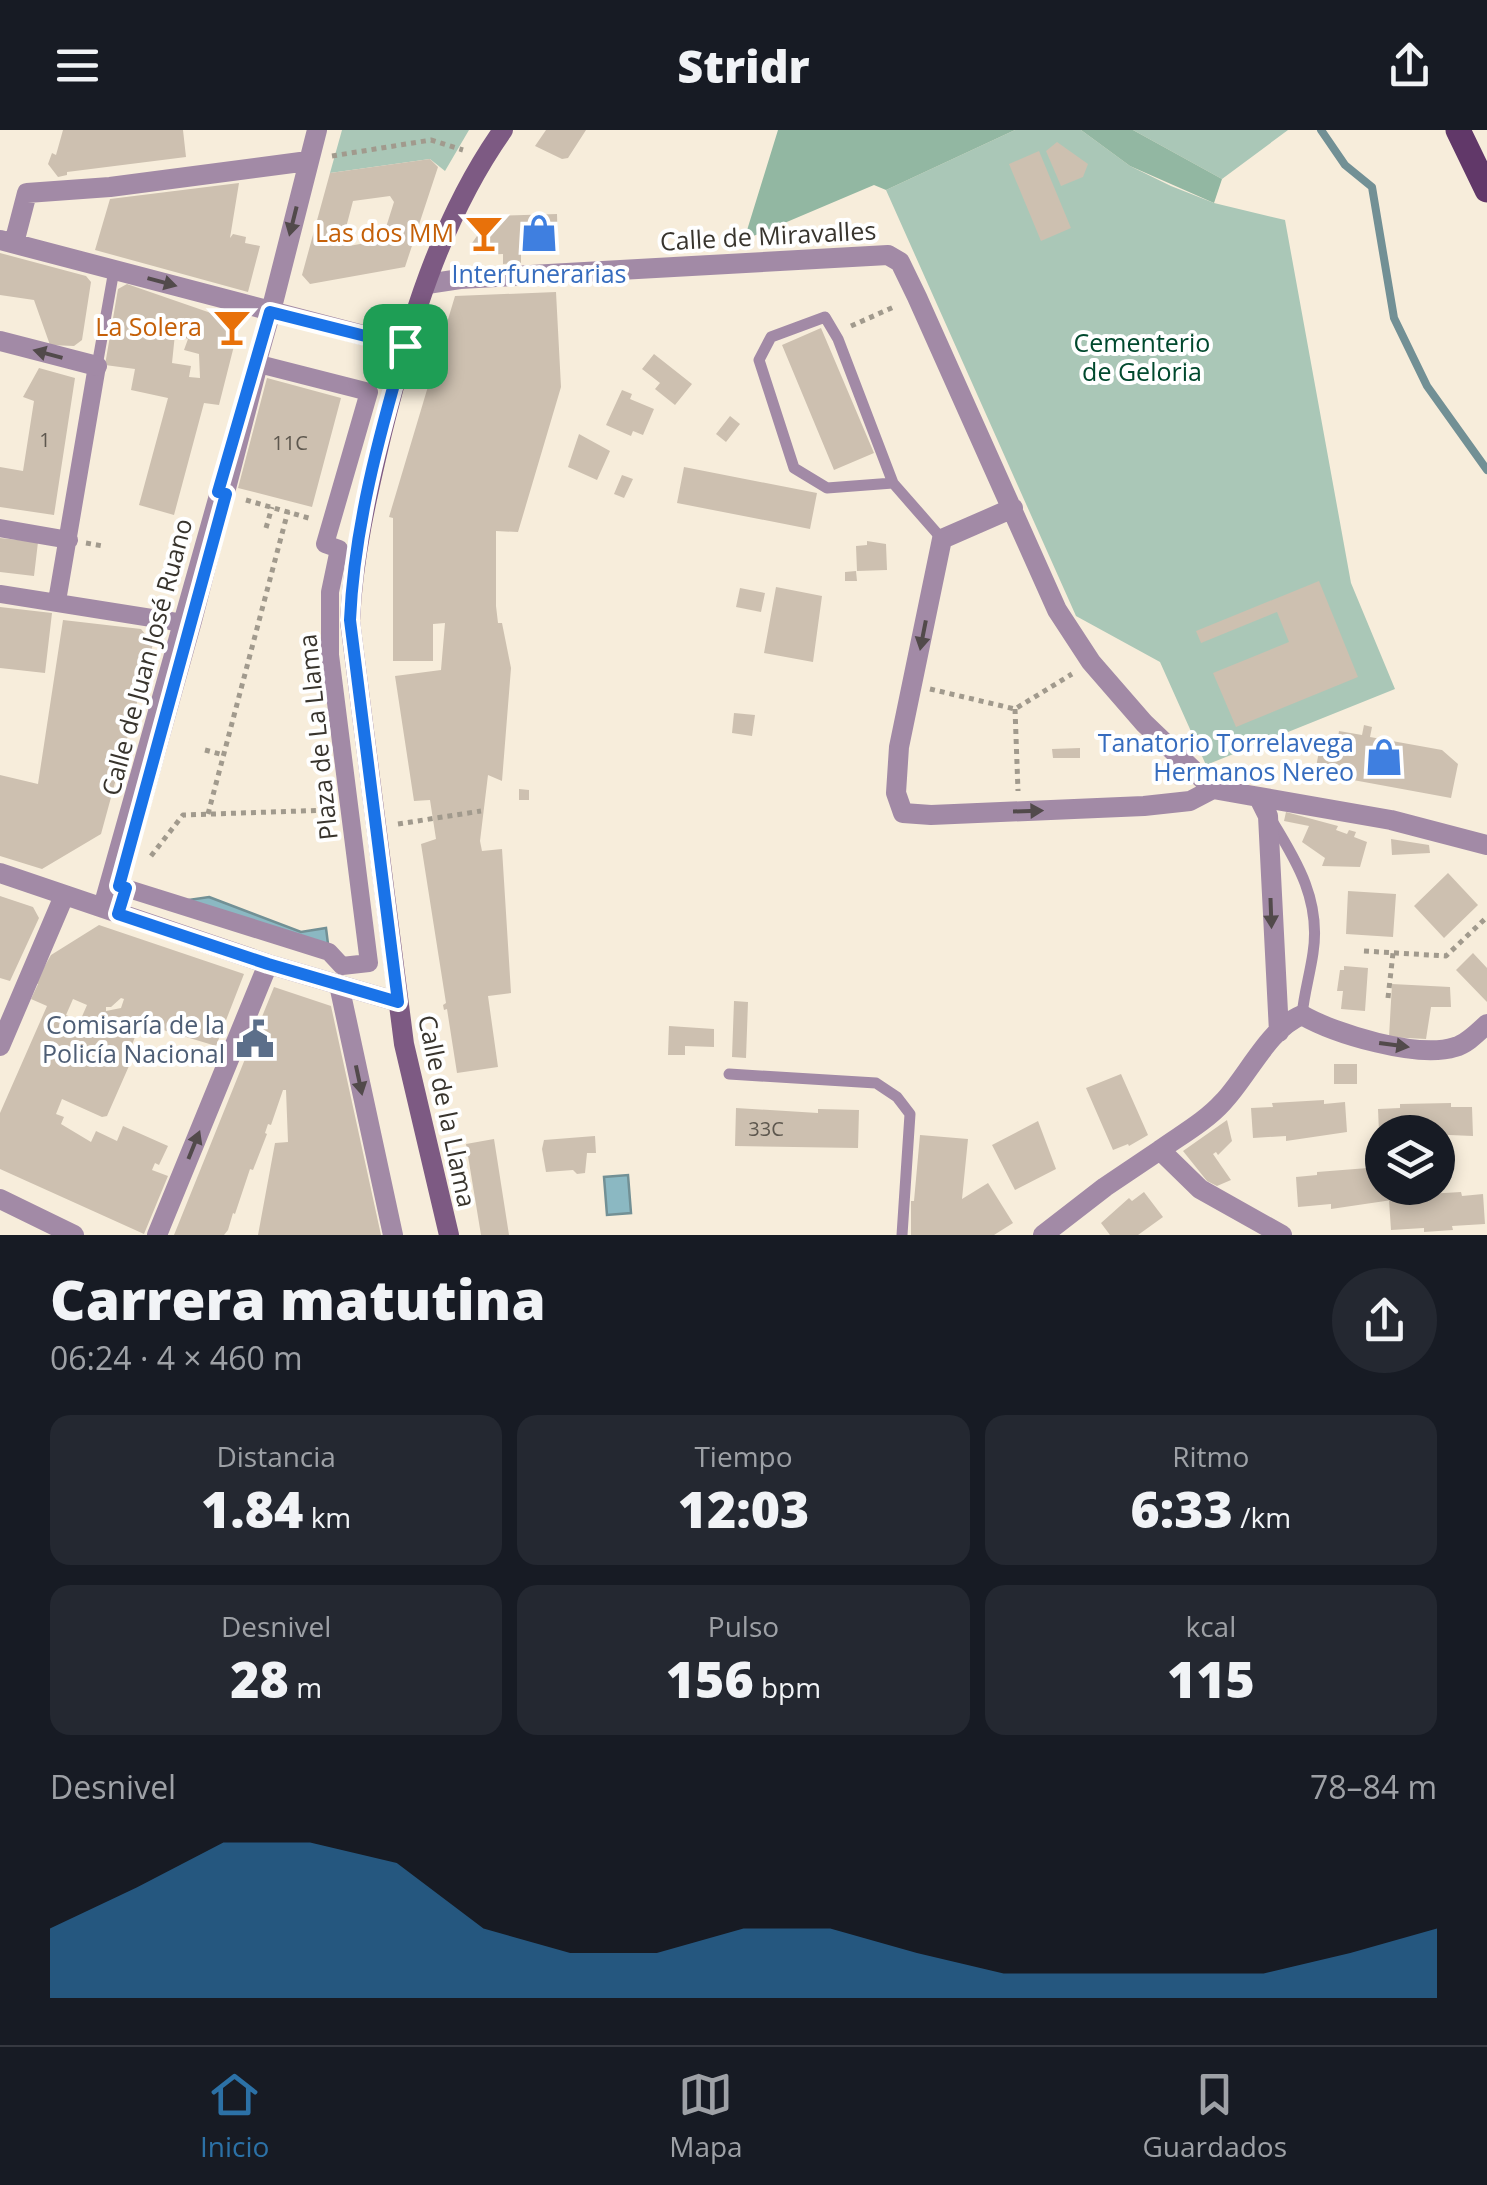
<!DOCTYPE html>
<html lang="es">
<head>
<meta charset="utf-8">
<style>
	:root { --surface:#171b24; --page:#242831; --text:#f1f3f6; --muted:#9ea1a6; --line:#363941; --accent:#2c71a6 }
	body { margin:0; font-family:"Open Sans",sans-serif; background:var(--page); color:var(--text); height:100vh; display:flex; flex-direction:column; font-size:38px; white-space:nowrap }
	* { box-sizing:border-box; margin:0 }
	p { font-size:32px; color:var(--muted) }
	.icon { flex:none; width:55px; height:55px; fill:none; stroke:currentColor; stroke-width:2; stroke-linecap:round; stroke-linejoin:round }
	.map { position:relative; height:1105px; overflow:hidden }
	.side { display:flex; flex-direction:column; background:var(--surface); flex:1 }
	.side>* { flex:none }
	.fabs { position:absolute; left:1365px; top:985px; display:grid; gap:20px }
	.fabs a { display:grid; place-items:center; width:90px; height:90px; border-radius:50%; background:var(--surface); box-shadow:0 5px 15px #0003; font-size:50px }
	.pin { position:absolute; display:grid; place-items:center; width:85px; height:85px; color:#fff; margin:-42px; border-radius:20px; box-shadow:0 5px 15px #0006 }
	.round { display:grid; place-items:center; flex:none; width:105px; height:105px; border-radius:52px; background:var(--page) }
	.summary { display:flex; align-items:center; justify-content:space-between; height:170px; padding:0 50px }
	h1 { font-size:55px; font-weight:800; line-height:75px }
	.stats { display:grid; grid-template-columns:repeat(3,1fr); gap:15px; height:170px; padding:10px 50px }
	.stats div { display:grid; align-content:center; border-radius:20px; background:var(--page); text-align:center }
	.stats b { font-size:50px; font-weight:800 }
	.stats small { font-size:28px; font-weight:400 }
	.stats p { font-size:28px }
	.chart { height:280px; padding:20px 50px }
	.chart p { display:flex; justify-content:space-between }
	.chart svg { width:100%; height:180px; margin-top:10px; fill:var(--accent); opacity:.7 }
	header { display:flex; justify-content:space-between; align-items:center; height:130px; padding:0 50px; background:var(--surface); font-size:45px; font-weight:800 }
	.dock { display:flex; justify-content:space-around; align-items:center; height:140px; border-top:2px solid var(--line); background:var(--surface); font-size:28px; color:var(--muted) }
	.dock a { display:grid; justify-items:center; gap:5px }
	.dock .active { color:var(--accent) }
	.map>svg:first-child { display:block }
	.green { fill:#aac7b7 }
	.forest { fill:#92b7a2 }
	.water { fill:#8bb8c2; stroke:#729095; stroke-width:2.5 }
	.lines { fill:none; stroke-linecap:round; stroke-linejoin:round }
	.stream { stroke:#729095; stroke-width:8 }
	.building { fill:#cdc0b0; fill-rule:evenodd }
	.path { stroke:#a19a8d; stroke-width:5; stroke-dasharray:5 5; stroke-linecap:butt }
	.service { stroke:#a28aa6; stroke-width:11 }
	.pedestrian { stroke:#a28aa6; stroke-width:18 }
	.minor { stroke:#a28aa6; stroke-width:20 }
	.secondary { stroke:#7d5a83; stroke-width:20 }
	.primary { stroke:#613869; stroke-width:25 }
	.oneway { fill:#524a4b }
	.route-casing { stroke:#fff; stroke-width:20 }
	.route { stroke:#1a73e8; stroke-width:12 }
	.labels { text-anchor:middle; stroke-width:8; stroke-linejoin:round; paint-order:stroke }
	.number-label { font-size:20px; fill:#5d574e }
	.food-label { font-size:25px; fill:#c56008; stroke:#fff; text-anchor:end }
	.street-label { font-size:25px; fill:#38342d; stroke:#fff }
	.shop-label { font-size:25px; fill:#366cbe; stroke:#fff }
	.park-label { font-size:25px; fill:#01492e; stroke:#fff }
	.service-label { font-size:25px; fill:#4e5e75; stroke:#fff; text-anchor:end }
</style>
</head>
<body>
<header><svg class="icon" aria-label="menu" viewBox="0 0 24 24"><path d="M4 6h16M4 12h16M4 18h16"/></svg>Stridr<svg class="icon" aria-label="share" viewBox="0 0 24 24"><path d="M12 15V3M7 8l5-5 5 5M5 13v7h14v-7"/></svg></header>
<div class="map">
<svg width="1487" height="1105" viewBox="0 0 1487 1105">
	<rect width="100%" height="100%" fill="#f7eddb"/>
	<!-- green -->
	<path class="green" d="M342,0H469L445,41L430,29L330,43Z
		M1015,0H1081L1130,36L1171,56L1214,73L1285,90L1351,453L1395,559L1206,635L1160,532L1076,486L886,60Z
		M1133,0H1288L1222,49Z"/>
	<!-- forest -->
	<path class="forest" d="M778,0H1015L886,60L874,55L744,110Z
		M1081,0H1133L1222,49L1214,73L1130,36Z"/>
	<!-- water -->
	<path class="water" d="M209,767L301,802L326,798L329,822L175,772Z
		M628,1045L631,1083L607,1085L604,1047Z"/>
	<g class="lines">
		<!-- stream -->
		<path class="stream" d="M1321,0L1345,35L1372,57L1394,188L1427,256L1487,340"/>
	</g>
	<!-- building -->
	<path class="building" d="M63,0H183L186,27L67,42V45L58,47L48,34L52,23L56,25Z
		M546,0H586L568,28L562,29L535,16Z
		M1057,12L1088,34L1083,47L1061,56L1046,21Z
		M1039,21L1071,98L1041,111L1009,34Z
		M430,29L438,37L405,137L310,154L302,145L330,43ZM390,66L394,72L382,110L349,116L343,109L353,71Z
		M239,53L230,108L233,104L246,107L245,113L260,116L248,162L95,120L110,69Z
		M557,84L558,122L521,123V133L503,134V124L477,125L470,116L491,86Z
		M0,123L86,146L91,152L82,210L74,216L50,215L34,170L0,165Z
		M127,154L234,191L238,200L219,275L204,273L174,385L139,375L168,268L131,260L135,239L105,235L118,159ZM175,204L188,209L184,220L199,224L200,248L189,247L191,236L172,233Z
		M556,162L561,257L518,402L496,401V476L498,493H502L511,538L502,651L488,645L480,711L482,721L502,719L511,863L488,866L498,937L457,943L447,879L444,880L443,875L446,873L421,714L436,709L430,670L414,671L395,546L441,540L445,493L433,494V531H393V388L389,387L455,166Z
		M821,198L874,323L834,340L782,215Z
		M654,224L692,254L675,275L655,259L660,253L642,239Z
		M39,238L75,248L54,385L0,377V337L23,341L34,271L23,267Z
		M267,248L341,268L312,377L238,358Z
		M622,260L632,264L630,269L654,279L643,305L633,301L631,306L606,295Z
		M730,286L740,294L726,312L716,304Z
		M579,304L610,321L597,350L568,337Z
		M684,337L817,363L810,399L677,373Z
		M622,345L633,349L624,368L614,364Z
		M0,408L38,412L34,446L0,442Z
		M867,411L886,414L887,440L857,441L856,416L867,415Z
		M856,441L857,451H845V442Z
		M1319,451L1358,547L1236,597L1213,543L1289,512L1277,482L1201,513L1196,501Z
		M776,457L822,466L813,532L764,523Z
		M740,458L765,463L761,482L736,477Z
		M0,477L52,483L45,543L0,538Z
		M63,490L141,499L153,514L101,704L42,739L0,726V645L38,654Z
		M734,583L755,585L752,606L732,603Z
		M1364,595L1372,597L1370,607L1442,620L1458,634L1451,668L1315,643L1321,610L1337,613L1339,601L1362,605Z
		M1080,618V628H1053L1052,619Z
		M519,659L529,660V670H519Z
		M1286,682L1338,696L1336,700L1347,704L1349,700L1356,702L1354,707L1367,712L1360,737L1322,736L1325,728L1302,712L1309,696L1284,691Z
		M1391,709L1429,715L1430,723L1392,725Z
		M1448,743L1478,775L1444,808L1414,776Z
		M1348,761L1396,764L1393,807L1346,804Z
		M0,766L33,777L39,788L10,851L0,848Z
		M99,795L244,844L216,916L140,893L132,915L136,920L107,986L102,987L62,969L56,984L64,987L61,994L91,1012L96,1001L117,1011L123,996L168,1016L159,1035L155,1033L152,1040L168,1046L144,1104L0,1039V983L47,876L31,869L38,854L35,853L51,825ZM121,868L124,869L121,878L106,881V877H111ZM73,869L87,875L80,891L66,885Z
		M1473,823L1487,838V872L1456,840Z
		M1344,836L1368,838L1365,881L1341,879L1343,861H1337L1340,840H1344Z
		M1392,854L1450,857L1451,877H1431L1426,909L1389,907Z
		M274,857L331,876L381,1105H258L275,1013L288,1012L286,960H283L271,995L268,994L265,1003L267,1004L253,1040L250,1039L235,1084L233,1083L228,1100L224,1105H174Z
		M734,871L748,872L746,928L732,927Z
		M669,896L714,899V917L685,916V925H668Z
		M1334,934H1357V954H1334Z
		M1121,944L1148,1005L1129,1016L1128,1014L1113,1020L1086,958Z
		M1324,970V974L1345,972L1347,1002L1286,1011V1006L1253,1008L1251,978L1273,977L1272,973Z
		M1451,973V977H1472L1473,1006L1379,1002L1378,979L1400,978V974Z
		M736,978L818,983V979L859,980L858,1018L735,1016Z
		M1227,990L1232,1011L1218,1025L1216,1022L1213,1024L1231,1050L1217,1056L1207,1051L1183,1021Z
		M1038,991L1056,1039L1015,1060L992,1015Z
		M920,1005L968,1009L962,1069L988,1053L1013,1093L994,1105H911V1071H914Z
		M595,1006L596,1023H587L585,1043L577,1044L573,1040L546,1042L542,1019L544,1010Z
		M494,1009L509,1105H481L466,1014Z
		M1368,1038L1369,1042L1382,1041V1058H1391L1392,1070L1331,1079V1074L1298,1077L1296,1047L1317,1045V1042Z
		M1144,1062L1163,1087L1138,1105H1110L1101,1093L1129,1068L1132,1071Z
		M1461,1062L1462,1066L1483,1064L1485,1094L1452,1096L1453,1100L1424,1102V1098L1391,1100L1389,1070L1411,1069L1410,1065Z"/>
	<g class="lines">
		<!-- path -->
		<path class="path" d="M332,26L431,10L463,20
			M851,196L896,176
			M246,370L312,389
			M266,398L272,377
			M86,413L103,416
			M930,559L1015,579L1072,544
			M1015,579L1018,661
			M205,620L224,625
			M208,684L288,381
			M398,694L481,681
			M151,726L183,685L330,680
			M1364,821L1446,826L1487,787
			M1388,868L1393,823"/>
		<!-- service -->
		<path class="service" d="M97,236L114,140
			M893,353L838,209L825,187L771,207L759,230L794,338L827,358L893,353L942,409
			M1272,691C1298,733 1321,772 1313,823C1310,844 1304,864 1302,885
			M729,944L876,953L897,967L910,984L902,1105"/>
		<!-- pedestrian -->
		<path class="pedestrian" d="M259,234L369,262L325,414L339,419L330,462V525L369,833L342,836L329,822L119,756L193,491Z
			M0,398L69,410
			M0,464L183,493
			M57,471L97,236"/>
		<!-- minor -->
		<path class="minor" d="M0,110L405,216
			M14,113L27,63L110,57L308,31
			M427,154L460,149L888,125L900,132L917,167L1057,480L1091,532L1144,593L1213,659L1391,690L1487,715
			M0,211L97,236
			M1013,378L942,409L899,617L896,663L903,683L931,685L1144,676L1190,671L1213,659
			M1259,668L1268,686L1279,902
			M0,743L268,834L398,872
			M103,777L271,181L317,0
			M339,855L393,1105
			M0,916L64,766
			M1160,1020C1181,1005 1206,991 1223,972C1248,946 1268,899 1302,885C1335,904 1418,929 1455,917C1467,914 1478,902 1487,894
			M0,1069L74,1105
			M157,1105L268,834
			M1043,1105L1105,1057L1160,1020L1200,1059L1282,1105"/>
		<!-- secondary -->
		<path class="secondary" d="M449,1105L404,914L350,491C353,426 367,366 382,303C408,198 440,89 503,0"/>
		<!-- primary -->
		<path class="primary" d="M1458,0L1487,60"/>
	</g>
	<!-- one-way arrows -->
	<defs><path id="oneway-solid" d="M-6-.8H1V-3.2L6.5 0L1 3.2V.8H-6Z" transform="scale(2.5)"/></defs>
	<g class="oneway">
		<use href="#oneway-solid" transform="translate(293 91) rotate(104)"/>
		<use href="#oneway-solid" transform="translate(162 152) rotate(15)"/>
		<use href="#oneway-solid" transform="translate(48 224) rotate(-165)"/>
		<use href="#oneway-solid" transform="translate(923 505) rotate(101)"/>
		<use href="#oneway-solid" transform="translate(1028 681) rotate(-2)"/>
		<use href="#oneway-solid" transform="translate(1271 783) rotate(88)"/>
		<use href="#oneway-solid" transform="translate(1394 915) rotate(8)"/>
		<use href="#oneway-solid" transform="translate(359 950) rotate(78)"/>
		<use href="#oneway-solid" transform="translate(194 1015) rotate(-68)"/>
	</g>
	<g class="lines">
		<!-- route casing -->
		<g class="route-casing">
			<path id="route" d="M270,182L405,216C379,305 354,398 350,490L398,872L268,834L118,784L126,758L119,756L226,364L218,362Z"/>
		</g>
		<!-- route -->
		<use href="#route" class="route"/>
	</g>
	<!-- icons -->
	<defs>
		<g id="bar-bare" transform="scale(3)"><path d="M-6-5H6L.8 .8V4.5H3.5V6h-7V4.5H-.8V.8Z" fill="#e8710a" stroke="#fff" stroke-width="2.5" paint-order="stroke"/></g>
		<g id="shop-bare" transform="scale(3)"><path d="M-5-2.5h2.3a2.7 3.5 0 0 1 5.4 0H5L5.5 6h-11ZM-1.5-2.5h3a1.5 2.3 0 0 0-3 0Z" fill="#3f7fe0" stroke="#fff" stroke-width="2.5" paint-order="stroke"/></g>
		<g id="civic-bare" transform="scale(3)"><path d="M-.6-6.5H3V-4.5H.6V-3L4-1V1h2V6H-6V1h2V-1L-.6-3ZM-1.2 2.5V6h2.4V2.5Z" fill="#5c6f8a" stroke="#fff" stroke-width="2.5" paint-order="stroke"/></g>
	</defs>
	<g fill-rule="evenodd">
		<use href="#bar-bare" x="484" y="103"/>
		<use href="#shop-bare" x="539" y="103"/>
		<use href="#bar-bare" x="232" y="197"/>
		<use href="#shop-bare" x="1384" y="627"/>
		<use href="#civic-bare" x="255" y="909"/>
	</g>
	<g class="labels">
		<!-- number labels -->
		<g class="number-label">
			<text x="45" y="317">1</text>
			<text x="290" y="320">11C</text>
			<text x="766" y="1006">33C</text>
		</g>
		<!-- food labels -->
		<g class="food-label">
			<text x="454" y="112">Las dos MM</text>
			<text x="202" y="206">La Solera</text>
		</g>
		<!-- street labels -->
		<g class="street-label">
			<text transform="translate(768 106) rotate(-3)" y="9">Calle de Miravalles</text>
			<text transform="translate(147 527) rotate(-75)" y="9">Calle de Juan José Ruano</text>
			<text transform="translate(318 607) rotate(-96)" y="9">Plaza de La Llama</text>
			<text transform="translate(447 981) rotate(78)" y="9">Calle de la Llama</text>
		</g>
		<!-- shop labels -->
		<g class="shop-label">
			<text x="539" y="153">Interfunerarias</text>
			<text x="1354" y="622" text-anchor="end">Tanatorio Torrelavega<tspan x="1354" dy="29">Hermanos Nereo</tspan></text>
		</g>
		<!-- park labels -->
		<g class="park-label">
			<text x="1142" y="222">Cementerio<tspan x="1142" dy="29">de Geloria</tspan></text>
		</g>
		<!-- service labels -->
		<g class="service-label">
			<text x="225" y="904">Comisaría de la<tspan x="225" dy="29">Policía Nacional</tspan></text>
		</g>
	</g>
</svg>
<div class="fabs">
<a><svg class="icon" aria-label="layers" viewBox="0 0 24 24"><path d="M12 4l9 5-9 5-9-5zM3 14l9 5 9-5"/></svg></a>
</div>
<div class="pin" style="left:405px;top:216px;background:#1e9e55"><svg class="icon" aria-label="arrive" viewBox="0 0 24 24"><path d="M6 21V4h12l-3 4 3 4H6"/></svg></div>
</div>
<section class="side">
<div class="summary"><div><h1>Carrera matutina</h1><p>06:24 · 4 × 460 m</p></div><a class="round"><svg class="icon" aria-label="share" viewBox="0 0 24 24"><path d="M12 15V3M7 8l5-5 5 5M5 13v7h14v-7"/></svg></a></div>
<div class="stats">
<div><p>Distancia</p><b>1.84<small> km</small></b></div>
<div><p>Tiempo</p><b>12:03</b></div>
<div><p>Ritmo</p><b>6:33<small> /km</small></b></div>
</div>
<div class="stats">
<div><p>Desnivel</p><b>28<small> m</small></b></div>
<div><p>Pulso</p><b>156<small> bpm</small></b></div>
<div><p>kcal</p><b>115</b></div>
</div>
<div class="chart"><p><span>Desnivel</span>78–84 m</p>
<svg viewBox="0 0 160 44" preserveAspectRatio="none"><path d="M0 44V27L10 17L20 6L30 6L40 11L50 27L60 33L70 33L80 27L90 27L100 33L110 38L120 38L130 38L140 38L150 33L160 27V44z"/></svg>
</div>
</section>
<nav class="dock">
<a class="active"><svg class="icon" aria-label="home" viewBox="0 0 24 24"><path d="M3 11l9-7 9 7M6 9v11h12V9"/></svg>Inicio</a>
<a><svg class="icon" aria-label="map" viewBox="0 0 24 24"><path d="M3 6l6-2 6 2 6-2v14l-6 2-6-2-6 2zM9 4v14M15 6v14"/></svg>Mapa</a>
<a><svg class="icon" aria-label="saved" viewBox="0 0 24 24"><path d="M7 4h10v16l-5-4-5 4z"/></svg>Guardados</a>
</nav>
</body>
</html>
